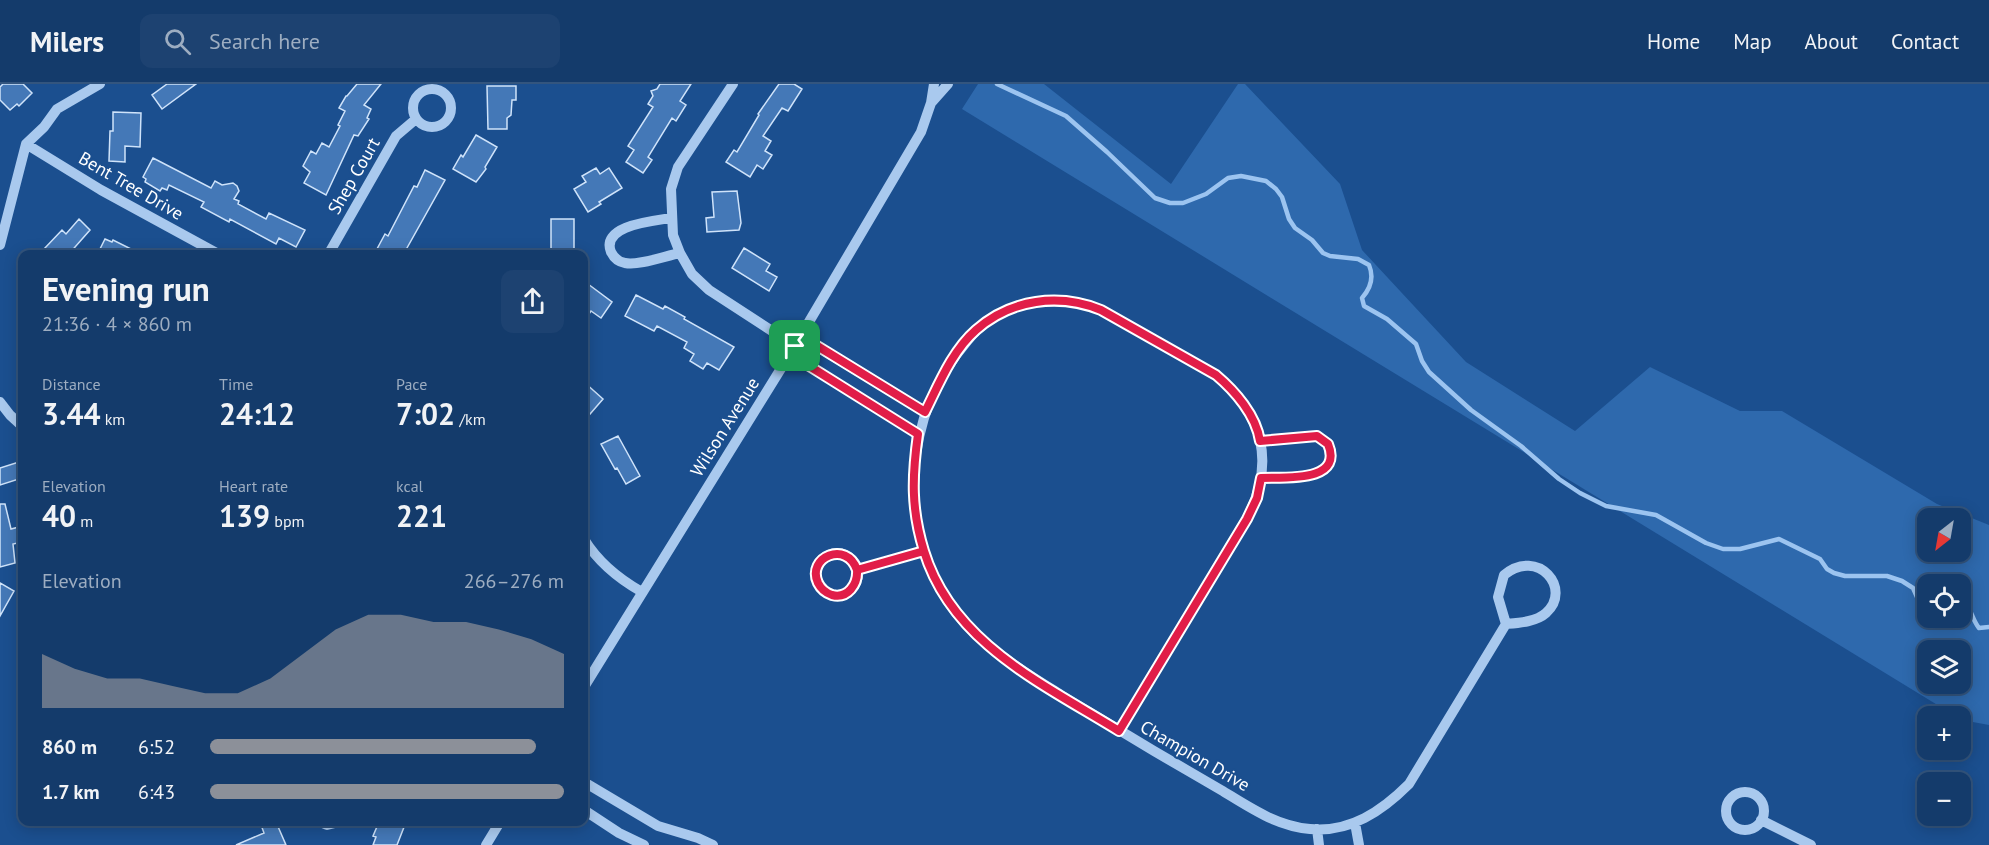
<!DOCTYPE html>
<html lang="en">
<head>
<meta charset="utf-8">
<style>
	:root { --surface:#143b6b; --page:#1d4271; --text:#f1f3f6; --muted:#9dadc1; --line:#33557e; --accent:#8c9099 }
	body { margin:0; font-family:"PT Sans",sans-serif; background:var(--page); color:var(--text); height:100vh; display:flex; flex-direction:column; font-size:22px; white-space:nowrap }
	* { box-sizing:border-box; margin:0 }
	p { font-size:20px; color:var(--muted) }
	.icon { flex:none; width:33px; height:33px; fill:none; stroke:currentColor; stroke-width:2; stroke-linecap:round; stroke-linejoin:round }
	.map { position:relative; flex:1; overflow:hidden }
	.side { position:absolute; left:18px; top:166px; width:570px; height:576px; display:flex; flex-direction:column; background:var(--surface); border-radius:12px; box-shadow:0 3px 15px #0003,0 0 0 2px var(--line) }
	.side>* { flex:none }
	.needle { width:39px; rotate:211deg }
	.buttons { position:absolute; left:1917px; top:424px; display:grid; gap:12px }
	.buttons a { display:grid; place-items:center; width:54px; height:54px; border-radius:12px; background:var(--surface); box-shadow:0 3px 15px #0003,0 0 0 2px var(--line); font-size:30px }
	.pin { position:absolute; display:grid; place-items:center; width:51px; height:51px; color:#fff; margin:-26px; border-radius:12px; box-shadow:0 3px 9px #0006 }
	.round { display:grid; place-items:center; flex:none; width:63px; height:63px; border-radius:12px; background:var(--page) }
	.headline { display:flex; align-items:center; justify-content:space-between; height:102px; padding:0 24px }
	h1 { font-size:33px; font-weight:600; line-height:45px }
	.figures { display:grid; grid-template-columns:repeat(3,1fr); gap:9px; height:102px; padding:6px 24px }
	.figures div { display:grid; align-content:center }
	.figures b { font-size:30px; font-weight:600 }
	.figures small { font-size:16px; font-weight:400 }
	.figures p { font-size:16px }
	.chart { height:168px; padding:12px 24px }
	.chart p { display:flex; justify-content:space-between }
	.chart svg { width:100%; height:108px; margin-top:6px; fill:var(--accent); opacity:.7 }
	ul { padding:0 24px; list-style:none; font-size:20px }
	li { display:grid; grid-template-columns:96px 72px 1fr; align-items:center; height:45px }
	li i { height:15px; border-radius:8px; background:var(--accent) }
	header { display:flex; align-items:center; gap:36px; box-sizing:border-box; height:84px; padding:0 30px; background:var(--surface); border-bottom:2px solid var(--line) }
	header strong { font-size:28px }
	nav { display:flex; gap:33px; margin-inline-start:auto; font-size:21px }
	.search { width:420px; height:54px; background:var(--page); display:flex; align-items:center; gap:15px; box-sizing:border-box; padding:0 21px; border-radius:12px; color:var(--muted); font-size:22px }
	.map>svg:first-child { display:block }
	.green { fill:#2e69ad; fill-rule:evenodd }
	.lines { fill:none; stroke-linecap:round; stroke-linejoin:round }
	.stream { stroke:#9cc4f0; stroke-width:4.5 }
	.building { fill:#4478b7; stroke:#cfe3fa; stroke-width:1.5 }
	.minor { stroke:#a9c9ee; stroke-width:10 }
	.route-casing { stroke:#fff; stroke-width:12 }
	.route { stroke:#e11d48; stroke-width:8 }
	.labels { text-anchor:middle; stroke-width:4.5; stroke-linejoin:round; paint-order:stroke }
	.street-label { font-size:18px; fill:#fff; stroke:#1b4f8f }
</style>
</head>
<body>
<header>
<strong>Milers</strong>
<div class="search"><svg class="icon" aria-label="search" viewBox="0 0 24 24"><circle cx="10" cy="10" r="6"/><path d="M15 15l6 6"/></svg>Search here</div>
<nav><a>Home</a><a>Map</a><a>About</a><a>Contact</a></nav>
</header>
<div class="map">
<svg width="1989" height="761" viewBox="0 0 1989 761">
	<rect width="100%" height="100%" fill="#1b4f8f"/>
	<!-- green -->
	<path class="green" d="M978,0H1044L1171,100L1238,0H1245L1340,100L1362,166L1466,278L1575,347L1650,283L1740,327H1782L1937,420L1989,441V641L1962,636L962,25ZM1928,435H1960V468H1928ZM1928,501H1960V534H1928ZM1928,567H1960V600H1928Z"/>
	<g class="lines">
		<!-- stream -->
		<path class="stream" d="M997,0L1066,32L1107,68L1155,114L1170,119H1183L1206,110L1228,94L1241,92L1266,97L1276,105L1282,113L1289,135L1295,144L1312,156L1323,169L1330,172L1358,175L1369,181C1374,193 1371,204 1362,214L1364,222L1387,235L1416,260L1422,277L1429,288L1471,326L1521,362L1559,395L1580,409L1606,422L1656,431L1706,459L1723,465H1740L1779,455L1820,475L1827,485L1834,489L1845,492H1887L1902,497L1913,504L1921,522L1928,524
			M1960,515C1972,523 1971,534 1979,544L1989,543"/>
	</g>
	<!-- building -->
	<path class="building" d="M3,0H23L32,9L19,22L17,20L10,26L0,16V3Z
		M167,0H196L162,25L152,11Z
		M357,0H381L364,21L371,25L367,34L369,35L358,52L354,51L326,111L304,99L310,88L303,82L311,67L316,70L322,59L329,63L340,42L338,41L345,27L339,24L346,12H347Z
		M660,0H691L680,17L686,21L676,37L672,34L648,73L652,76L643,89L626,78L634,66L628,62L653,23L648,20L653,12L651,7L657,5Z
		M779,0H794L802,5L788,27L782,24L763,52L771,57L765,67L772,71L763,85L757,81L750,93L726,78L734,66L737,68L759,31L758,30Z
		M487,2H516V16H512L511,31L507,34V45H488Z
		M113,28L141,29L140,63L125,62V78L109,77L110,47H113Z
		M476,51L497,63L485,83L486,85L476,98L453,85L461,71L463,73Z
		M153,74L211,104L215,97L222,101L233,99L237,102L239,107L234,115L239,117L238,120L266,135L269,129L305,146L296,163L279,154L276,160L230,135L229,138L201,123L204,118L169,101L167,106L162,104L160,107L145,98L146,95L143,93Z
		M596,84L600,90L609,84L622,104L599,118L601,120L588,128L574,105L586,98L582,92Z
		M425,86L445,96L403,171H387L377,165L385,150L388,152L414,102L417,103Z
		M737,107L741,139L739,146L707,148L706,134L714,133L712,108Z
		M79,135L90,146L68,171H50L44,165L62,146L66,150Z
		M551,135H574V171H558V168H551Z
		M105,155L112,158L113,156L143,171H97Z
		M744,164L770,180L766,187L777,193L769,207L732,184Z
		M584,197L612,218L601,234L591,227L584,237Z
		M636,211L663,225L665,222L685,233L684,235L734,263L719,286L707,279L703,285L690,277L694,270L684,264L687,258L657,242L654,247L625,232Z
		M584,298L603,315L584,337Z
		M618,352L640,392L626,400L617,384L615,385L601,360Z
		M22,377V394L0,401V384Z
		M0,420H5L11,445L19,443L22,458L13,460L15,479L0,483Z
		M0,499L14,507L0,532Z
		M260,738H276L286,761H236L264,749Z
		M379,738L391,741L393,738H406L397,761H373L376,753L373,752Z"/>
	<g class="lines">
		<!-- minor -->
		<path class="minor" d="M733,0L678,83L671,105L673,151L680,169L692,190L709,206L795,262
			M413 24a19 19 0 1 1 38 0a19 19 0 1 1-38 0Z
			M932,18L948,0
			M26,60L101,106L220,171
			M671,134C654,137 600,141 611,168C614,174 619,178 625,179C639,182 665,172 680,169
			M0,161L26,60L44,43L57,25L100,0
			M328,171L396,52L416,35
			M800,252L925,328
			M790,270L918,350
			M0,318L10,331L22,342
			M1260,357L1317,352L1328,360C1345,399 1284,393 1261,394
			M584,455C598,478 619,495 642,508
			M816 490a21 21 0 1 1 42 0a21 21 0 1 1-42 0Z
			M857,486L924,467
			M584,603L790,270L921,48L931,19L934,0
			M1119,647L1247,434C1276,377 1263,332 1216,291L1101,226C1055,208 1001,216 968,256C934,296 918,337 914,389C912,416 916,440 924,466C947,542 998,571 1061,611C1092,630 1123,648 1154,667C1176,680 1199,693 1221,706C1249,723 1276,742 1310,745C1350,749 1382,727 1409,700L1506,540L1498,513L1504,491C1538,463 1573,505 1546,529C1536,538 1518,539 1506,540
			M584,698L658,742L698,754L713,761
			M1726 727a19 19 0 1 1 38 0a19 19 0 1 1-38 0Z
			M584,726L619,749L644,761
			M1761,736L1811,761
			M320,738L327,741L339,738
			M1355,739L1359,761
			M1317,745L1319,761
			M486,761L500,738"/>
	</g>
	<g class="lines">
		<!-- route casing -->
		<g class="route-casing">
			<path id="route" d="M795,262L790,270L918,350C912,393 911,425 924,467L857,486C847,456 806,473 818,499C821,505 826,509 832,511C848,515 858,500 857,486L924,467C952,559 1043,600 1119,647L1247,435L1257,414L1261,394C1284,393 1344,399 1328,360L1317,352L1260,357C1256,331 1235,307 1216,291L1101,226C1059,209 1011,215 976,246C952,267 939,300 925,328L801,252L795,262"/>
		</g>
		<!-- route -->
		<use href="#route" class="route"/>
	</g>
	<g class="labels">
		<!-- street labels -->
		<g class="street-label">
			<text transform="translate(354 92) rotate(-60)" y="6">Shep Court</text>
			<text transform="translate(131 102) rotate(30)" y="6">Bent Tree Drive</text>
			<text transform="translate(725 343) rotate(-58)" y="6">Wilson Avenue</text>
			<text transform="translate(1195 672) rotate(30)" y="6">Champion Drive</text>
		</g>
	</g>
</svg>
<div class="buttons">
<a><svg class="needle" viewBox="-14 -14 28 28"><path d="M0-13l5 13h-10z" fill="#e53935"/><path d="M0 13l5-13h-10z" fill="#9dadc1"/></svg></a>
<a><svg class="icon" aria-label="locate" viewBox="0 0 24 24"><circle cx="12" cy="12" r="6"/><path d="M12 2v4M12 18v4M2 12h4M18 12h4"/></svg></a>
<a><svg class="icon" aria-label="layers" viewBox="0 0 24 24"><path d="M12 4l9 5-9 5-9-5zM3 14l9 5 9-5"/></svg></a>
<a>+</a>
<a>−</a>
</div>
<div class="pin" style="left:795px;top:262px;background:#1e9e55"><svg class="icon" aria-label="arrive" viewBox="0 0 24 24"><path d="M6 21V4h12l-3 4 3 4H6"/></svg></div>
<section class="side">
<div class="headline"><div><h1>Evening run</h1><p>21:36 · 4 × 860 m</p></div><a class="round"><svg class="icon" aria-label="share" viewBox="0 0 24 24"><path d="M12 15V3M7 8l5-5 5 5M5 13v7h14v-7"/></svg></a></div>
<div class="figures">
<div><p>Distance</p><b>3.44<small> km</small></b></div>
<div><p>Time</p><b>24:12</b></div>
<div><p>Pace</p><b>7:02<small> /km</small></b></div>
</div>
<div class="figures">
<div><p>Elevation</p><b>40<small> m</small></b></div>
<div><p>Heart rate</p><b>139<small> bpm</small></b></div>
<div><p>kcal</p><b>221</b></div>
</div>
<div class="chart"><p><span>Elevation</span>266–276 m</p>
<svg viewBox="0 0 160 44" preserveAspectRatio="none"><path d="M0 44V22L10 28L20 32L30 32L40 35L50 38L60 38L70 32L80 22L90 12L100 6L110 6L120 9L130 9L140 12L150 16L160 22V44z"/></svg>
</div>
<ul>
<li><b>860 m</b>6:52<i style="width:92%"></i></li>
<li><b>1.7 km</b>6:43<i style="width:100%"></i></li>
</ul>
</section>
</div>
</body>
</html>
